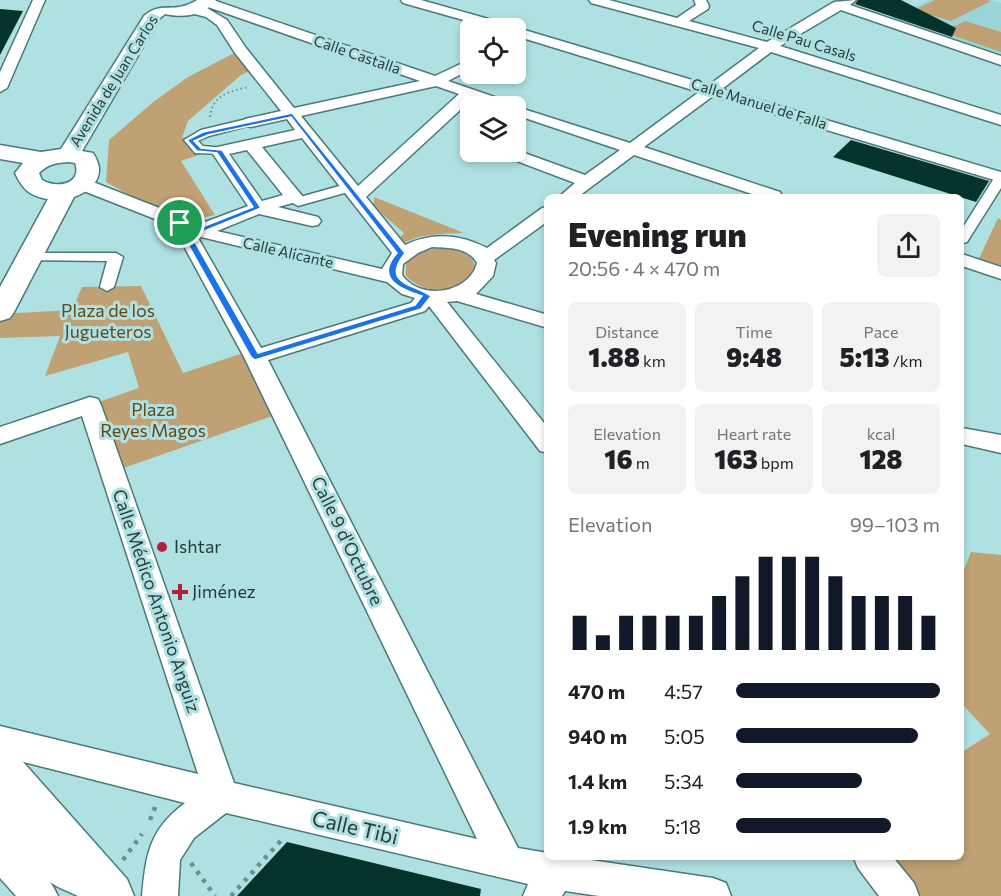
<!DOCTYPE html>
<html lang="en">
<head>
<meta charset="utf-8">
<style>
	:root { --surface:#fff; --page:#f2f2f2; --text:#202124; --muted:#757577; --accent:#111827 }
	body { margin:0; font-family:Commissioner,sans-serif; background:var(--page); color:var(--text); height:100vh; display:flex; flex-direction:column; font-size:22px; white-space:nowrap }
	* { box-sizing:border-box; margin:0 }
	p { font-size:20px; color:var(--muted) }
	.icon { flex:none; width:33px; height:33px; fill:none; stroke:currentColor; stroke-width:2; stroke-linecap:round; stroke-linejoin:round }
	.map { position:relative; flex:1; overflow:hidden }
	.drawer { position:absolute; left:544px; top:194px; width:420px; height:666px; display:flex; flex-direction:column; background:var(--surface); border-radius:9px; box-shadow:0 3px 9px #0003 }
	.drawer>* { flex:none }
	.controls { position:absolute; left:460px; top:18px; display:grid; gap:12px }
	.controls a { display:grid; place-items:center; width:66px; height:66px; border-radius:9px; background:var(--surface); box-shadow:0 3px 9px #0003; font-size:30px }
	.pin { position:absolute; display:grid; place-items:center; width:51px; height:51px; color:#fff; margin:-26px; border:3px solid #fff; border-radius:50%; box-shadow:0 2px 6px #0007 }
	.round { display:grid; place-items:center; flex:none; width:63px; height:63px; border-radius:9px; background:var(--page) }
	.summary { display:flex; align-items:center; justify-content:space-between; height:102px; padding:0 24px }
	h1 { font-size:33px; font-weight:800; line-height:45px }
	.metrics { display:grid; grid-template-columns:repeat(3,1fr); gap:9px; height:102px; padding:6px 24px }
	.metrics div { display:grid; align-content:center; border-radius:9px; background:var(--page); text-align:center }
	.metrics b { font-size:26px; font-weight:800 }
	.metrics small { font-size:16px; font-weight:400 }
	.metrics p { font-size:16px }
	.chart { height:168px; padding:12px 24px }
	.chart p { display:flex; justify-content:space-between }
	.chart svg { width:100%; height:108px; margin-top:6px; stroke:var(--accent); stroke-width:6 }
	ul { padding:0 24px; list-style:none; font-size:20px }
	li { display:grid; grid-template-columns:96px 72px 1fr; align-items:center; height:45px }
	li i { height:15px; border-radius:8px; background:var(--accent) }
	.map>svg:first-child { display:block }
	.built { fill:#9ad4d6 }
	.green { fill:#bfa173 }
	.building { fill:#04332b }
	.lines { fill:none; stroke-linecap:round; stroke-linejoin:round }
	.pedestrian-casing { stroke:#4b797a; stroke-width:3 }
	.minor-casing { stroke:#4b797a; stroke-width:3 }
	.secondary-casing { stroke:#4b797a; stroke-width:3 }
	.path-far1 { stroke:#6c8e8f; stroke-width:2; stroke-dasharray:1.5 3; stroke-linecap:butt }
	.path { stroke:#6c8e8f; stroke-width:4.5; stroke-dasharray:4 6; stroke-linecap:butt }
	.pedestrian { fill:#fff; fill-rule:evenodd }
	.minor { fill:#fff; fill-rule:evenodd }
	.secondary { fill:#fff; fill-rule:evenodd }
	.route { fill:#1a73e8; stroke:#fff; stroke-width:1.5; fill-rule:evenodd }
	.poi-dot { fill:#b42139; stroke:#b0e1e2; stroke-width:2 }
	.labels { text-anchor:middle; stroke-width:6; stroke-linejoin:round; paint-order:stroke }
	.far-street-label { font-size:15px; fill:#283c3c; stroke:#b0e1e2 }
	.park-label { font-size:18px; fill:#644817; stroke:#b0e1e2 }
	.street-label { font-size:18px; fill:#283c3c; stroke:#b0e1e2 }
	.poi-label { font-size:18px; fill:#283c3c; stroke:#b0e1e2; text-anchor:start }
	.near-street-label { font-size:21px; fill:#283c3c; stroke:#b0e1e2 }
</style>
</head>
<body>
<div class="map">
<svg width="1001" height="896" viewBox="0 0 1001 896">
	<rect width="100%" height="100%" fill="#b0e1e2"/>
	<!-- built -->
	<path class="built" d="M930,0H991L1001,3V55L890,18Z"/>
	<!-- green -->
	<path class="green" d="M935,0H987L991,1L951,21L914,10Z
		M965,21L1001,32V52L943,32Z
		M240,50L255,69L241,75L188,121L182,138L205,133L191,140L207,152L181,161L215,215L191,220L129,195L106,182L109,140L152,103L188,77Z
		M374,197L464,233C443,234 422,233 404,243L399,239L404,233L374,207Z
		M998,218L1001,220V272L976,265Z
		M445,248C515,259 444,315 406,276V264C416,251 429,249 445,248Z
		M141,286L183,373L252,350L284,412L112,472L90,405L139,388L128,352L45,376L60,336L0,338V314L72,310L82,287Z
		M971,552L1001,555V896H901L870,857L962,856V752L990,734L962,704V575Z"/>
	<!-- building -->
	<path class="building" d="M858,0H901L956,28L952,37L855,4Z
		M0,9L23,11L0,55Z
		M851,140L939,166L989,181L976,202L833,157Z
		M287,842L481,889L480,896H237Z"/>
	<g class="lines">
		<!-- pedestrian casing -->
		<g class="pedestrian-casing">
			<path id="pedestrian" d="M251,118L255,120V124L209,136L198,141L203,146L223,148L225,151L223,154L195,153L184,140L201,130Z
				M1001,174V188L967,242L962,243V229L996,175Z
				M350,183L357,187L355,190L298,206L291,202L293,199Z
				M29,253H116L123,257L114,287L107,291L100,287L107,261L24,260L22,257L24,254Z"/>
		</g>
		<!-- minor casing -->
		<g class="minor-casing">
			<path id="minor" d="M33,0H45L7,88L0,92V72Z
				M205,0H213L435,76L471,59V69L448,81L512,103L514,106L630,143L699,92L516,36V28H514L521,29L709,85L759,48L591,3L589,0H609L677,18L696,5L694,0H706L709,6L708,9L689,21L767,42L834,2L856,0L850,5L1001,56V65L841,10L780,46L1001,115V125L771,52L722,89L1001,172V182L713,96L644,147L780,192L782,196H758L634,155L579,196H560L575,183L501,155L499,152H516V150L585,175L620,150L516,115V106H494L472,99L366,197L405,245C432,232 460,234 487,248L542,208L548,207V221L494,260L496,263L493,276L476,294L548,315V328L457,301L447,302L548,428V453L540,451L429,306L425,311L268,360L518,848L548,853V856H585L584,859L713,878L726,883L731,896H599L565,891L562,896H523L528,884L226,813L194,838L180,860L178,896H142C146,854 149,830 185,803L0,756V726L198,774L82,416L0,444V427L90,397L98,399L101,405L234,783L477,839L244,357L173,226L76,188L73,184L76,180H88L200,224L248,206L211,151L213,148L295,130L287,119L251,127L245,125L243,122L245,119L281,111L235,53L217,25L206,17L187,12L186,9L187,6L207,8L227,20L246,48L294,108L420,81L205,6L203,3ZM436,86L459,94L358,186L301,116ZM302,138L392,253L382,269L217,231L259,214L312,226L318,225L321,221L318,217L278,207L300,201L303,197L262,147ZM247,150L283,195L262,201L229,154ZM197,236L387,282L402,294L415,298L411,303L261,348ZM432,247C449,248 468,247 477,263C469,294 420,301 402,275L403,264L418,253Z
				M401,0H421L510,25L512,28H492L403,3Z
				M962,254L1001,267V279L962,266Z
				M962,428L1001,435V453L962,444Z
				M0,836C21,844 49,875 58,896H16L0,878Z
				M853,856H892L914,883L919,896H879L858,868Z"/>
		</g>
		<!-- secondary casing -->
		<g class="secondary-casing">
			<path id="secondary" d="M197,0H216C204,16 183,18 165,14L160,18L82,151L93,153C107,174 95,189 74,197L14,312L10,318L0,321V287L48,199C30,196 23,190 15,173L23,163L0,159V145L41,152L61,149L144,16C163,0 173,15 197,0ZM68,162L75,163C83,184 56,189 42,180L39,173C48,164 56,163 68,162Z
				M0,748L16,754L127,879L134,896H78L58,887L0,851Z"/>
		</g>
		<!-- path-far1 -->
		<path class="path-far1" d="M210,117C212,95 230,91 249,87"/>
		<!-- path -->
		<path class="path" d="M150,820L156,805
			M123,860L142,834
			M191,863L215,896
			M231,896L284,837"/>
		<!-- pedestrian -->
		<use href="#pedestrian" class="pedestrian"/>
		<!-- minor -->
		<use href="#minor" class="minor"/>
		<!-- secondary -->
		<use href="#secondary" class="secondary"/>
	</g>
	<!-- route -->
	<path class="route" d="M292,113L405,253C381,284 412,283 431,296L421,309L255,360L251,357L176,223L180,221L200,228L253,207L217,153L197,151L187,140L203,132ZM291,117L397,253C375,278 399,289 422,296L415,305L258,353L187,228L202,232L261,208L222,150L201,148L194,141L208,135Z"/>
	<!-- markers -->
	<g class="poi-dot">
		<circle cx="162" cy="547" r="6"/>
		<path d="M177 583h6v6h6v6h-6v6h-6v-6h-6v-6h6z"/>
	</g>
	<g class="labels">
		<!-- far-street labels -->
		<g class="far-street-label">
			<text transform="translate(804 41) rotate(17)" y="5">Calle Pau Casals</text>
			<text transform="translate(357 55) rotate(19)" y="5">Calle Castalla</text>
			<text transform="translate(114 81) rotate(-58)" y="5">Avenida de Juan Carlos</text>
			<text transform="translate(759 104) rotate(17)" y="5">Calle Manuel de Falla</text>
			<text transform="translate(288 253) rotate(13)" y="5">Calle Alicante</text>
		</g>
		<!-- park labels -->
		<g class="park-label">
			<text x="108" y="317">Plaza de los<tspan x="108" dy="21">Jugueteros</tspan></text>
			<text x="153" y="416">Plaza<tspan x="153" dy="21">Reyes Magos</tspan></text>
		</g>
		<!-- street labels -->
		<g class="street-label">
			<text transform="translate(347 541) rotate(64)" y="6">Calle 9 d'Octubre</text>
			<text transform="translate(156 601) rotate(71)" y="6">Calle Médico Antonio Anguiz</text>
		</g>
		<!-- poi labels -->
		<g class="poi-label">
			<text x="174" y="553">Ishtar</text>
			<text x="192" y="598">Jiménez</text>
		</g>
		<!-- near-street labels -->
		<g class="near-street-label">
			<text transform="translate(355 828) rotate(13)" y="7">Calle Tibi</text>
		</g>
	</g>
</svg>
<div class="controls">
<a><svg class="icon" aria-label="locate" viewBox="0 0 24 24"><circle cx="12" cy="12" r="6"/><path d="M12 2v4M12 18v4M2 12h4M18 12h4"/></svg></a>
<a><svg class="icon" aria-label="layers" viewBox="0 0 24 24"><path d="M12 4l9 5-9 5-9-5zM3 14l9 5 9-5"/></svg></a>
</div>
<div class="pin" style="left:180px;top:223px;background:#1e9e55"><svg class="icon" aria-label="arrive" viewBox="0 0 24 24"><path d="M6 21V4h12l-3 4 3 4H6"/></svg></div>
<section class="drawer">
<div class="summary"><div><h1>Evening run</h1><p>20:56 · 4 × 470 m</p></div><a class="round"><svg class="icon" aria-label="share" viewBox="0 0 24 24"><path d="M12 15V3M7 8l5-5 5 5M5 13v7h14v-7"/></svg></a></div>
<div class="metrics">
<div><p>Distance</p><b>1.88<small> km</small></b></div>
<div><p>Time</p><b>9:48</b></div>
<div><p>Pace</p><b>5:13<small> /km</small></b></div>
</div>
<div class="metrics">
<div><p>Elevation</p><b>16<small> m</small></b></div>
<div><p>Heart rate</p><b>163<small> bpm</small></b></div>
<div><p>kcal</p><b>128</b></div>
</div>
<div class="chart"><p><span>Elevation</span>99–103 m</p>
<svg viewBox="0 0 160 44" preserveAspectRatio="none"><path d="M5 44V30M15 44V38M25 44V30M35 44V30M45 44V30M55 44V30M65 44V22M75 44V14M85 44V6M95 44V6M105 44V6M115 44V14M125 44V22M135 44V22M145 44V22M155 44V30"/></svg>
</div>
<ul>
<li><b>470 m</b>4:57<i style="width:100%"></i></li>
<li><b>940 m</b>5:05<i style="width:89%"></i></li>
<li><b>1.4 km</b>5:34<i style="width:62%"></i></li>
<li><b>1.9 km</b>5:18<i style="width:76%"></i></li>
</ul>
</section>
</div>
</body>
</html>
